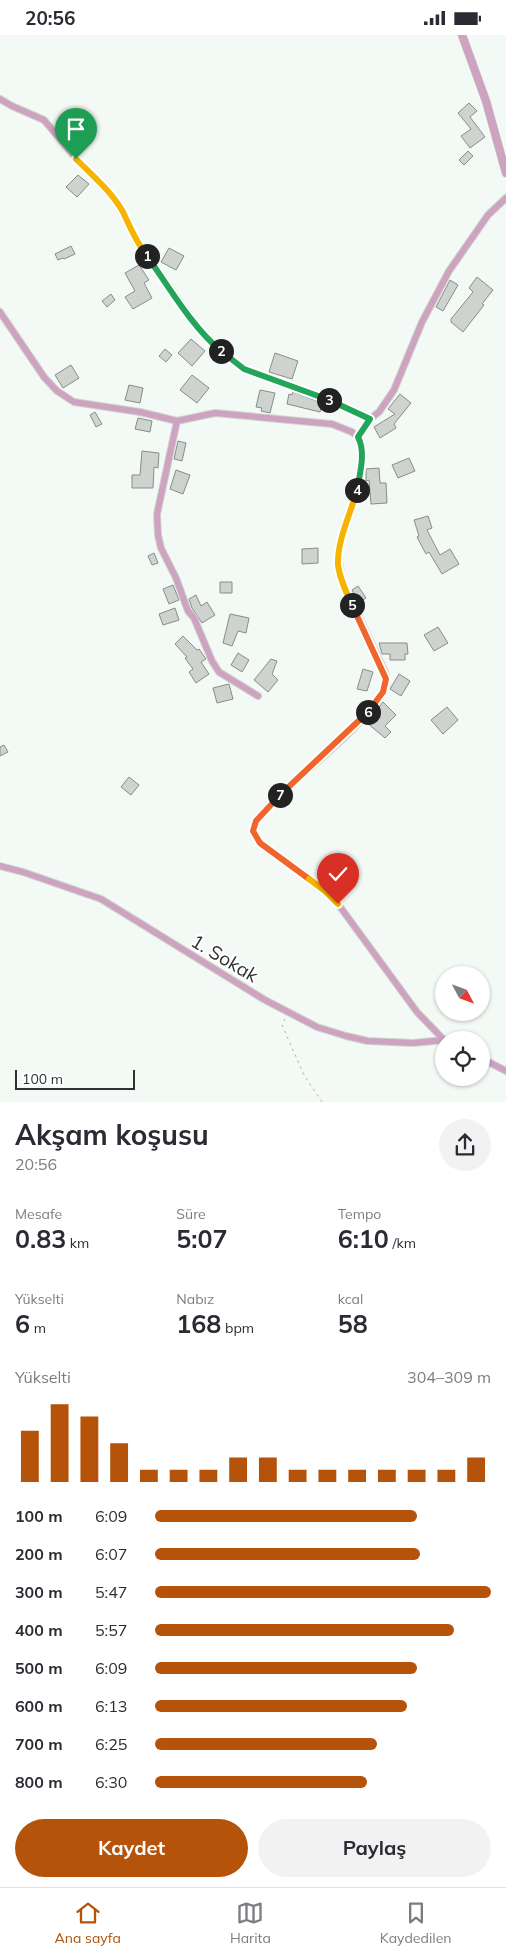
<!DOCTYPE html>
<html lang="tr">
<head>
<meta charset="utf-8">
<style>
	:root { --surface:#fff; --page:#f2f2f3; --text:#2b2b33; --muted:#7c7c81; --line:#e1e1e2; --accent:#b45309 }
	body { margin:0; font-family:Mulish,sans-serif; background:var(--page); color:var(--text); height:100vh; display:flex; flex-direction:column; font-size:19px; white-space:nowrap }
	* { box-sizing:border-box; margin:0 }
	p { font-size:16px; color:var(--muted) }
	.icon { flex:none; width:28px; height:28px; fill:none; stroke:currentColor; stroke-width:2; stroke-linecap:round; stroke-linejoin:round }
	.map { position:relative; height:1067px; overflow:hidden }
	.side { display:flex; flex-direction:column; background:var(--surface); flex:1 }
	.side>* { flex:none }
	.needle { width:32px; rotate:131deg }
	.controls { position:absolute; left:435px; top:931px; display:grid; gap:10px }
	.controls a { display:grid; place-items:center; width:55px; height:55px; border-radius:50%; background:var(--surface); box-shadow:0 1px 4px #0004; font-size:25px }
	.scale { position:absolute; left:15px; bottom:12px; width:120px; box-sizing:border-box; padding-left:5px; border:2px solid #2f3130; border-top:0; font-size:14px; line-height:18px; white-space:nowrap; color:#2f3130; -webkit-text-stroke:4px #fff; paint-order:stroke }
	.pin { position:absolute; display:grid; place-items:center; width:42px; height:42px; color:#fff; margin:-51px -21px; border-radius:50% 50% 50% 0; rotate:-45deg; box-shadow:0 0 5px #0007 }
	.pin .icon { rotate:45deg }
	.km { position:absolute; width:25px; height:25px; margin:-12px; border-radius:50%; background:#222; color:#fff; font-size:14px; line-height:25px; text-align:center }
	.round { display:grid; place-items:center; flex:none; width:52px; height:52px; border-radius:26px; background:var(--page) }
	.overview { display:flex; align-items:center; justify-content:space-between; height:85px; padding:0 15px }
	h1 { font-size:28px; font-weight:700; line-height:38px }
	.figures { display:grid; grid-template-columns:repeat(3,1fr); gap:8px; height:85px; padding:5px 15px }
	.figures div { display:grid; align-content:center }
	.figures b { font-size:25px; font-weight:700 }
	.figures small { font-size:14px; font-weight:400 }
	.figures p { font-size:14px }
	.chart { height:140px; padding:10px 15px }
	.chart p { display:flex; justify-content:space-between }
	.chart svg { width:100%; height:90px; margin-top:5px; stroke:var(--accent); stroke-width:6 }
	.cta { display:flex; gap:10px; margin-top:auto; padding:10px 15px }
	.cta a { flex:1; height:58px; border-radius:30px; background:var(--accent); color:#fff; font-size:20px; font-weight:700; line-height:58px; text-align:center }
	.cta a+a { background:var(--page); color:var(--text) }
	ul { padding:0 15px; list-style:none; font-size:16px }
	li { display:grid; grid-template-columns:80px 60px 1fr; align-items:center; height:38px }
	li i { height:12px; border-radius:6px; background:var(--accent) }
	.status { display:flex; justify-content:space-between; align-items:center; height:35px; padding:0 25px; background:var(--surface); direction:ltr }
	.status svg { height:14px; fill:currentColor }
	.menu { display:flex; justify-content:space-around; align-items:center; height:70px; border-top:1px solid var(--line); background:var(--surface); font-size:14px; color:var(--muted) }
	.menu a { display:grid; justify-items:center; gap:2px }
	.menu .selected { color:var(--accent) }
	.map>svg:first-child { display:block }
	.building { fill:#ced3cf; stroke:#888d89 }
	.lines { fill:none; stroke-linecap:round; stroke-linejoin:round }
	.minor-casing { stroke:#d0d5d1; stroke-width:8 }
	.tertiary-casing { stroke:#d0d5d1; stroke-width:9 }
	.path { stroke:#adb1ae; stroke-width:1; stroke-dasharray:2.5 4; stroke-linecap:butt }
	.minor { stroke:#cda3c0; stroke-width:6 }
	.tertiary { stroke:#cda3c0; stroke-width:8 }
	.split-1-casing { stroke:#fff; stroke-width:10 }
	.split-2-casing { stroke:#fff; stroke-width:10 }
	.split-3-casing { stroke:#fff; stroke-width:10 }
	.split-4-casing { stroke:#fff; stroke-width:10 }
	.split-5-casing { stroke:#fff; stroke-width:10 }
	.split-6-casing { stroke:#fff; stroke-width:10 }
	.split-7-casing { stroke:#fff; stroke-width:10 }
	.split-8-casing { stroke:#fff; stroke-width:10 }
	.split-9-casing { stroke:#fff; stroke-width:10 }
	.split-1 { stroke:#f5b400; stroke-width:6 }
	.split-2 { stroke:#22a559; stroke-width:6 }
	.split-3 { stroke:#22a559; stroke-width:6 }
	.split-4 { stroke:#22a559; stroke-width:6 }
	.split-5 { stroke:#f5b400; stroke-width:6 }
	.split-6 { stroke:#f0652b; stroke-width:6 }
	.split-7 { stroke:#f0652b; stroke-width:6 }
	.split-8 { stroke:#f0652b; stroke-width:6 }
	.split-9 { stroke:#f5b400; stroke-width:6 }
	.labels { text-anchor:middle; stroke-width:4; stroke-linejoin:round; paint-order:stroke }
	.street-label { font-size:19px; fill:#2f3130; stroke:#fff }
</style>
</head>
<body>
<div class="status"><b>20:56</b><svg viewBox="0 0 49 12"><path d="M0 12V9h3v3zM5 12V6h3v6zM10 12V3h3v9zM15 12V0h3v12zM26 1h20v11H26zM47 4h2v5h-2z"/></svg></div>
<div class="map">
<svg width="506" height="1067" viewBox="0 0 506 1067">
	<rect width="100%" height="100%" fill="#f3f9f4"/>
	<!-- building -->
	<path class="building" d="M469,68L477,76L470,82L485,102L470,113L461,101L471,94L458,78Z
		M468,116L473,121L464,130L459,125Z
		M78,140L89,149L77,162L66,152Z
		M71,211L75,219L64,224L63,223L58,225L55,219Z
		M169,213L184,221L176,235L161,227Z
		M139,230L149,245L144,248L152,263L133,274L125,262L135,256L125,238Z
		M477,242L493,255L482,269L484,270L463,297L451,287V284L473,257L469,253Z
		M450,245L458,250L443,276L436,272Z
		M111,259L115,265L107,272L102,266Z
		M191,304L205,316L192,331L178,318Z
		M165,314L172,320L166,327L159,321Z
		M275,318L298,326L292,344L269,337Z
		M71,330L79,343L63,353L55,340Z
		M192,340L209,353L197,368L180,355Z
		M129,350L143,353L140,368L125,365Z
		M260,355L275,358L270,378L261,376L262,373L256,372Z
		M293,357L322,368L320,377L287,369L289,359L292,360Z
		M400,359L411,368L394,389L396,393L380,403L374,392L395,379L388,374Z
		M95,377L102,389L96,392L90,380Z
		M138,383L152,386L150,397L135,394Z
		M178,406L186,408L182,426L174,424Z
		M142,416L159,418L158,433L154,432L153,453H132V440H140Z
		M409,423L415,436L398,443L392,430Z
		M379,433L380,448H386L387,468L371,469L369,445L366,446V434Z
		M176,435L190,440L183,459L170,454Z
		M428,481L432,493L427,495L440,520L450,514L459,529L442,539L429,517L426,519L417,502L419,501L414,485Z
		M318,513V528L302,529V514Z
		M154,518L158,528L152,530L148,521Z
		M220,547H232V558H220Z
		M173,550L179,565L169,569L163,554Z
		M358,551L366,563L358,568L352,555Z
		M196,560L201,571L207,567L215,580L202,588L192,573L189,564Z
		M175,573L179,585L163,590L159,579Z
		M230,579L249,583L246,598L238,596L232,611L223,608Z
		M438,592L448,608L434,616L424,600Z
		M183,601L197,615L199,614L206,624L201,627L209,639L196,648L189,637L193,634L185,623L187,622L175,609Z
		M379,608H407L408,619H405V625H390V619H382Z
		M238,618L249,625L242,637L231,630Z
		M271,624L277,626L272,639L278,645L268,657L254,645Z
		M363,634L373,637L367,656L357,654Z
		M399,639L410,646L401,661L390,654Z
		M229,649L233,664L217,668L213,653Z
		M383,667L396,680L385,691L391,697L385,703L367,688Z
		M447,672L458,685L443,699L431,685Z
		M4,710L8,717L0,721V712Z
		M129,742L139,750L131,760L121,752Z"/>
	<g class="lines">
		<!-- minor casing -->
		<g class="minor-casing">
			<path id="minor" d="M0,64L12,71L44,85L77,124L114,164L122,177L135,204L195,288L217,312L244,334L331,366L370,384
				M0,277L44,342L57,356L74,367L140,377L177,386L215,378L332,389L352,397L358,402L361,406L362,422L358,455L340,509L338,520L342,546L385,637C387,644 386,650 384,656C370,684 313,730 289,752C276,764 256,778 253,797L260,808L325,856L338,869L417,977L444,1005
				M177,386L157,479L158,500L161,513L176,543L188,576L194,583L212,626L219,637L258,661
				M358,402L370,384L379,377L394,355L422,287L449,236L488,180L506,163
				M0,831L23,837L101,864L265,965L317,992L346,1001L368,1006L413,1008L444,1005
				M481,1023L506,1036"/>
		</g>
		<!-- tertiary casing -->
		<g class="tertiary-casing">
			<path id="tertiary" d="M462,0L486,66L506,138"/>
		</g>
		<!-- path -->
		<path class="path" d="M285,984L282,990L304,1040L322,1067"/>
		<!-- minor -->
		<use href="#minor" class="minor"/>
		<!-- tertiary -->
		<use href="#tertiary" class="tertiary"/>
	</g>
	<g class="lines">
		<!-- split-1 casing -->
		<g class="split-1-casing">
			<path id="split-1" d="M76,124C92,140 112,157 123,177C131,194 135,205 147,221"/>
		</g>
		<!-- split-2 casing -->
		<g class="split-2-casing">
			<path id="split-2" d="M147,221C169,252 192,292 221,316"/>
		</g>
		<!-- split-3 casing -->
		<g class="split-3-casing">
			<path id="split-3" d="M221,316L244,334L329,365"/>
		</g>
		<!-- split-4 casing -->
		<g class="split-4-casing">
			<path id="split-4" d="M329,365L370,384L358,402C366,417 360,438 357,455"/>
		</g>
		<!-- split-5 casing -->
		<g class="split-5-casing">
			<path id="split-5" d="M352,570C346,557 340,544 338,530C337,505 351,478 357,455"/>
		</g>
		<!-- split-6 casing -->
		<g class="split-6-casing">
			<path id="split-6" d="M352,570L386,644L383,657L368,677"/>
		</g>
		<!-- split-7 casing -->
		<g class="split-7-casing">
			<path id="split-7" d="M280,760L368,677"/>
		</g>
		<!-- split-8 casing -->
		<g class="split-8-casing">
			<path id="split-8" d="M280,760L256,786L253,796L260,808L309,844"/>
		</g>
		<!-- split-9 casing -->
		<g class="split-9-casing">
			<path id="split-9" d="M309,844L325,856L338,869"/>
		</g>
		<!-- split-1 -->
		<use href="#split-1" class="split-1"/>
		<!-- split-2 -->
		<use href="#split-2" class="split-2"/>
		<!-- split-3 -->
		<use href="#split-3" class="split-3"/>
		<!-- split-4 -->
		<use href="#split-4" class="split-4"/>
		<!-- split-5 -->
		<use href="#split-5" class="split-5"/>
		<!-- split-6 -->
		<use href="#split-6" class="split-6"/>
		<!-- split-7 -->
		<use href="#split-7" class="split-7"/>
		<!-- split-8 -->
		<use href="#split-8" class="split-8"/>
		<!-- split-9 -->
		<use href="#split-9" class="split-9"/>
	</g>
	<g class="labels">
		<!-- street labels -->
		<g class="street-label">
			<text transform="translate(225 923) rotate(31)" y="7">1. Sokak</text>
		</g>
	</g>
</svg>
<div class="controls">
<a><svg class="needle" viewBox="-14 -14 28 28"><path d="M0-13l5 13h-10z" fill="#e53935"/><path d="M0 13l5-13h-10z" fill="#7c7c81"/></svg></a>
<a><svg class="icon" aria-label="locate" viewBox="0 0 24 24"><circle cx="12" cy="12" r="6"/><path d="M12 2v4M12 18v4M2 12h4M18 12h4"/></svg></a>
</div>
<div class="scale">100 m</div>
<div class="pin" style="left:76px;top:124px;background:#1e9e55"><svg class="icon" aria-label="arrive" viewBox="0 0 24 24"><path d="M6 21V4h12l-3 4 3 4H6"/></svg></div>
<div class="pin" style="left:338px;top:869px;background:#d93025"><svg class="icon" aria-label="check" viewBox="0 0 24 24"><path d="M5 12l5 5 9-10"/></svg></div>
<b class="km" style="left:147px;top:221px">1</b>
<b class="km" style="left:221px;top:316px">2</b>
<b class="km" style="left:329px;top:365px">3</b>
<b class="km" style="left:357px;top:455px">4</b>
<b class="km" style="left:352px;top:570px">5</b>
<b class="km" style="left:368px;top:677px">6</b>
<b class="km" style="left:280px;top:760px">7</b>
</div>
<section class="side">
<div class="overview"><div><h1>Akşam koşusu</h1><p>20:56</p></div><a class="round"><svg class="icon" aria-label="share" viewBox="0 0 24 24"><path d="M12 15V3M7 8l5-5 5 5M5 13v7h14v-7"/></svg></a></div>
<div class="figures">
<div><p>Mesafe</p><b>0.83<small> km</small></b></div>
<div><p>Süre</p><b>5:07</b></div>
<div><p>Tempo</p><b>6:10<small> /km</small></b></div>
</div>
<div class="figures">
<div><p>Yükselti</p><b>6<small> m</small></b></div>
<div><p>Nabız</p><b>168<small> bpm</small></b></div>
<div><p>kcal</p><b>58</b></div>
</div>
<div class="chart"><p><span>Yükselti</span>304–309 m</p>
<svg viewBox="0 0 160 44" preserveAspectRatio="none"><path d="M5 44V19M15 44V6M25 44V12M35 44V25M45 44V38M55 44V38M65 44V38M75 44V32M85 44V32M95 44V38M105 44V38M115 44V38M125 44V38M135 44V38M145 44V38M155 44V32"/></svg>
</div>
<ul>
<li><b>100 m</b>6:09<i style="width:78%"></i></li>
<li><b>200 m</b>6:07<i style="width:79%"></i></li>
<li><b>300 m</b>5:47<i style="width:100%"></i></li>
<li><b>400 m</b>5:57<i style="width:89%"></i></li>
<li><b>500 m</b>6:09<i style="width:78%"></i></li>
<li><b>600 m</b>6:13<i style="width:75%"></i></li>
<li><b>700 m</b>6:25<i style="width:66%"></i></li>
<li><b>800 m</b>6:30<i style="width:63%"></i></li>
</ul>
<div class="cta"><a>Kaydet</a><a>Paylaş</a></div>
</section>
<nav class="menu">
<a class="selected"><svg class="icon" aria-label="home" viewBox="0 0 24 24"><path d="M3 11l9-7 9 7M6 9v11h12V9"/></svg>Ana sayfa</a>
<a><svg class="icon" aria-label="map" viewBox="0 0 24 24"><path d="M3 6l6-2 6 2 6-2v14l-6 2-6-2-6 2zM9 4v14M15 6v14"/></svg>Harita</a>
<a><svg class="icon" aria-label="saved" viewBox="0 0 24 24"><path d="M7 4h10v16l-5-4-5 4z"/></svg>Kaydedilen</a>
</nav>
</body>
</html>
